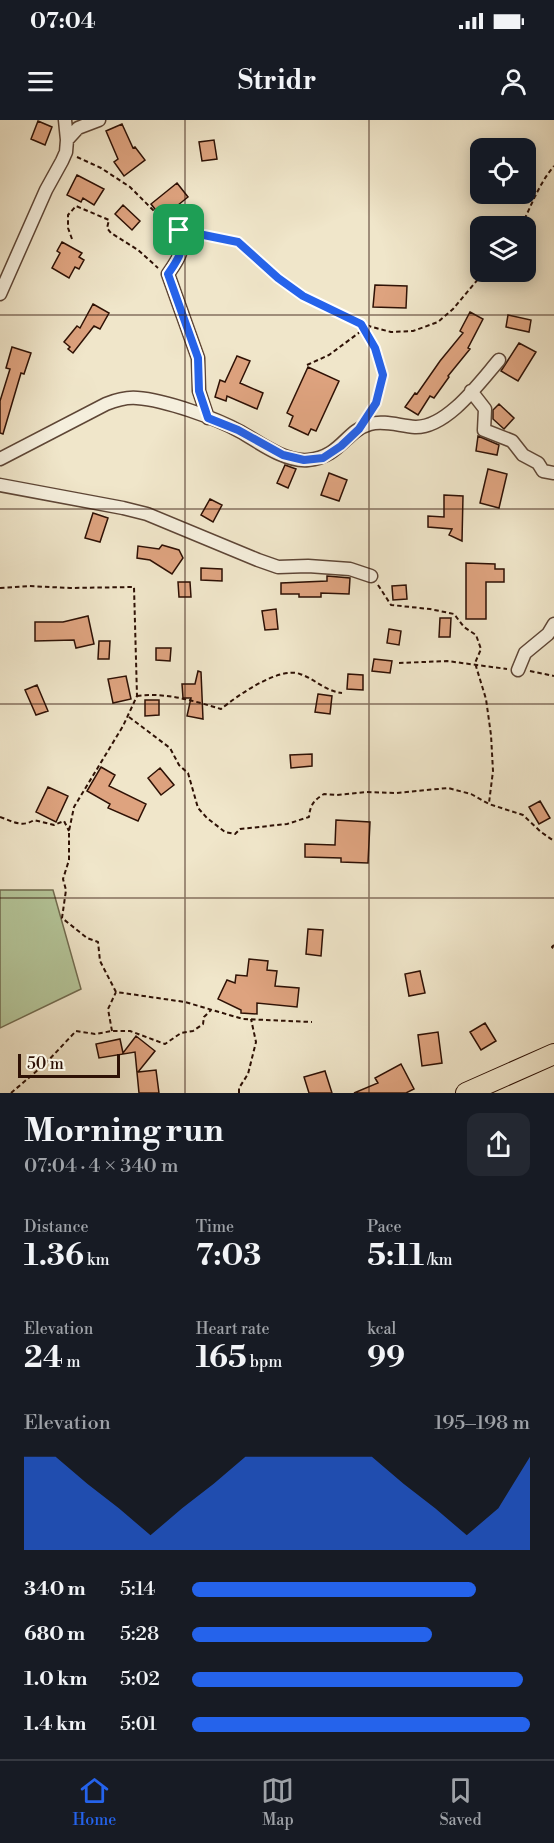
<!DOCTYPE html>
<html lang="en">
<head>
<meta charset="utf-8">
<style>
	:root { --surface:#171b24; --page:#242831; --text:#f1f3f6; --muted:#9ea1a6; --line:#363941; --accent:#2563eb }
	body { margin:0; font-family:"Libre Bodoni",serif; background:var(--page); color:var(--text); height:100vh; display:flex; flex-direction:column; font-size:22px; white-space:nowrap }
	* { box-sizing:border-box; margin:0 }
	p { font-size:20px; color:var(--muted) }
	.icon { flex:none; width:33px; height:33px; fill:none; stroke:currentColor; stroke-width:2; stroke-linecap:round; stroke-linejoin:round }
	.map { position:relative; height:973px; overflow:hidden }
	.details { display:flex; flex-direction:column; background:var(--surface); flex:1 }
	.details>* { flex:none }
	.controls { position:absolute; left:470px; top:18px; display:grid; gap:12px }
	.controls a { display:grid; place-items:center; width:66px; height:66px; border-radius:12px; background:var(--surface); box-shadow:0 3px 15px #0003; font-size:30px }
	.scale { position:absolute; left:18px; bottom:15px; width:102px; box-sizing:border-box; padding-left:6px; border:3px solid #2e1105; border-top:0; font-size:16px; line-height:21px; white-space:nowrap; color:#2e1105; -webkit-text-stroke:4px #f5efdd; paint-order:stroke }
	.pin { position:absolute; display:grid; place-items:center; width:51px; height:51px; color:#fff; margin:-26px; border-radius:12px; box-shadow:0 3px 9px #0006 }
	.round { display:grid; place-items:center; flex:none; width:63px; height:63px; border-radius:12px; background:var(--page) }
	.head { display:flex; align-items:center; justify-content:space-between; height:102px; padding:0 24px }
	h1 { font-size:33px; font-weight:700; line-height:45px }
	.metrics { display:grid; grid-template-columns:repeat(3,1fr); gap:9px; height:102px; padding:6px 24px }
	.metrics div { display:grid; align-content:center }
	.metrics b { font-size:30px; font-weight:700 }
	.metrics small { font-size:16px; font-weight:400 }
	.metrics p { font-size:16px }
	.chart { height:168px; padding:12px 24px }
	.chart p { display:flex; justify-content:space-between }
	.chart svg { width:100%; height:108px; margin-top:6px; fill:var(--accent); opacity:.7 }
	ul { padding:0 24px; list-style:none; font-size:20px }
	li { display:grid; grid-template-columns:96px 72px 1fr; align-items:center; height:45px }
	li i { height:15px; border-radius:8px; background:var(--accent) }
	.status { display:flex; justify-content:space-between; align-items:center; height:42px; padding:0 30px; background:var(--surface); direction:ltr }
	.status svg { height:16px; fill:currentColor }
	header { display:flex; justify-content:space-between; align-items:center; height:78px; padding:0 24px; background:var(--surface); font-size:27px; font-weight:700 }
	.tab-bar { display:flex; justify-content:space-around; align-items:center; height:84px; border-top:2px solid var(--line); background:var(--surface); font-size:16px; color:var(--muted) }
	.tab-bar a { display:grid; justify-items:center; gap:3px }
	.tab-bar .current { color:var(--accent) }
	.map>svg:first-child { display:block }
	.green { fill:#b5c69a; stroke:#726c50; stroke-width:1.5 }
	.building { fill:#dea37f; stroke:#2e1105; stroke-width:1.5 }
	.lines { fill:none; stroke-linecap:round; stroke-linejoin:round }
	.street-casing { stroke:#5e4636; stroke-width:15 }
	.primary-casing { stroke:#2e1105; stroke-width:22 }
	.path { stroke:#2e1105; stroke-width:2; stroke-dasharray:4.5 3; stroke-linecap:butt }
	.street { stroke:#f5efdd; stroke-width:12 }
	.primary { stroke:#f0e6ca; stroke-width:20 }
	.route-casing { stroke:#fff; stroke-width:12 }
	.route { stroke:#2563eb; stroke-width:8 }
	.grid { fill:none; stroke:#2e1105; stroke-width:1.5; stroke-opacity:0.55 }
</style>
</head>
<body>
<div class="status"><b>07:04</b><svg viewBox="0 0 49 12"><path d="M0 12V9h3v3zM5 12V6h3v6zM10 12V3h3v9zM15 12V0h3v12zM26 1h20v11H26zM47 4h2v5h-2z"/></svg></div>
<header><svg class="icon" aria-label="menu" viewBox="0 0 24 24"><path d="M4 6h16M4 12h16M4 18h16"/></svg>Stridr<svg class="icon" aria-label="person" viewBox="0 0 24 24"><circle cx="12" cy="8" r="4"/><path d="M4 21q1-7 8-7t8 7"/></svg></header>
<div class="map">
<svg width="554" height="973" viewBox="0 0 554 973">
	<rect width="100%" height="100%" fill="#f0e6ca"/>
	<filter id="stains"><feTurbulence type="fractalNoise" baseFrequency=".00333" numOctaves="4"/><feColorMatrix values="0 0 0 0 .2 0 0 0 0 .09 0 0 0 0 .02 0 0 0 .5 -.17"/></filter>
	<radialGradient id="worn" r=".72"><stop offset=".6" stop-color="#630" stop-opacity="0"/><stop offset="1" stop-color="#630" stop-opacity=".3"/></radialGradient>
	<!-- green -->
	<path class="green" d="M0,770H53L81,869L0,908Z"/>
	<!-- building -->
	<path class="building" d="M38,1L52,7L45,25L31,19Z
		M122,4L133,28L135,27L145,40L124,56L114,42L118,39L106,11Z
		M214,20L217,39L202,41L199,22Z
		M77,55L104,69L94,85L83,78L81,82L67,75Z
		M177,63L188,77L162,98L151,84Z
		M123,85L140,101L132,110L115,94Z
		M62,122L82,133L79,137L84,140L79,149L75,147L69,158L52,148L60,133L57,131Z
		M375,165L407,166L406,188L373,187Z
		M93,184L109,193L100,209L94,206L73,233L68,229L70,227L64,222L77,206L80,208Z
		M470,192L483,199L468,228L470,229L448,256L449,257L434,278L430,276L418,295L405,287L415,273L417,274L440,241L463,213L460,211Z
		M508,195L531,200L529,212L506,207Z
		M519,223L536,232L518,261L501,251Z
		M12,227L31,233L24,254L21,253L3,314L0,313V281L10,249L6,248Z
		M237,236L250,241L240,263L263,273L257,289L227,276L226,281L215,277L220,260L225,262Z
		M308,247L339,261L316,311L311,309L308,315L289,306L293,296L287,293Z
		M499,284L514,298L504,309L493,299V290Z
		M478,316L499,325L497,335L476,331Z
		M285,345L296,349L288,368L277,363Z
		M488,349L507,354L499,388L480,383Z
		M329,353L347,360L339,381L321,375Z
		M444,375L463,376L462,421L449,415L452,409L428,407V396L444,397Z
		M210,379L222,385L213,402L201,395Z
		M93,393L108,398L100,422L85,418Z
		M162,425L179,430L183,438L172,454L150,440L137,438L138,426L159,429Z
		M466,443L495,444V449H504V462H486V499H466Z
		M201,448L222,449V461L201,460Z
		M327,456L350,458L349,474L321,473V477H299V474H281V463L327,461Z
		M178,462H190L191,477H179Z
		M406,465L407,479L393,480L392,466Z
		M276,489L278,509L265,510L262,491Z
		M88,496L94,524L76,528L74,520L35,521V502H63Z
		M440,498H451L450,517H439Z
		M389,509L401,511L399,525L387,523Z
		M99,521H110L109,539H98Z
		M156,528H171L170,541L156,540Z
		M374,539L392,541L390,553L372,551Z
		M198,551L201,552L203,599L187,596L191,578H183L182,564H195Z
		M348,554L363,555V570L347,569Z
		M126,556L131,579L113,583L108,559Z
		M37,565L48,591L36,595L25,570Z
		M318,574L332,576L330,594L315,592Z
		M145,580H159V595L145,596Z
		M312,634V646L291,648L290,635Z
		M101,647L115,655L109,666L146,684L138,701L108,688L110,684L87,671Z
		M160,648L174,665L161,675L148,658Z
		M48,667L68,676L56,702L36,692Z
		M540,681L550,698L539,704L529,687Z
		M336,700L370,702L368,743L341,742V738L305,737V724L335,725Z
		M308,809L323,810L321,836L306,834Z
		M249,839L268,841L267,850L277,851L275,866L299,868L297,887L257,883V894L241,893V890L218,879L227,860L235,863L236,855L247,856Z
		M420,851L425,873L409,876L405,854Z
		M485,903L496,921L481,930L470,912Z
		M438,912L442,943L422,946L418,915Z
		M136,916L155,931L138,952L156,950L159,973H139L135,932L99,938L96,924L120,919L123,933Z
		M401,944L414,969L406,973H354L378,963L375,958Z
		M325,951L332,973H309L304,957Z"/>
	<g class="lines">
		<!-- street casing -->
		<g class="street-casing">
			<path id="street" d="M67,20L78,8L99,0
				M179,110C185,131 179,138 168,154L198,238L199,271L208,298
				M0,174L46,70L62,41L66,32L67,20L65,0
				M471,271L485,289L484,310L512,321L523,335L538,343L543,351L554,353
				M0,339L106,284C116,280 126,277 137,278C165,280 216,298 241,312C260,323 285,342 308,340C341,337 345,311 370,304C384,300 400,306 415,307C447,308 480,262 499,240
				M0,365L123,388L147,394L258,440L278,447L308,446L350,449L371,456
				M518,550L525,533L548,514L554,504"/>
		</g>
		<!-- primary casing -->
		<g class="primary-casing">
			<path id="primary" d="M466,973L554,934"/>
		</g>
		<!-- path -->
		<path class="path" d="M77,37L101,48L130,67L167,104
			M521,106C532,85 538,65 554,46
			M192,113L238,121L277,158L303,175L361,204L391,212L413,211L438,202L453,189L484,152
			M72,119L68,108V95L76,86L109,100L107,108L111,113L138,130L158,148
			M362,206C379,235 392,260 371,292
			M307,245L329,235L364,209
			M378,465L391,485L430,489L454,494L464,507L476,515L481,529L475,543L486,579L491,615L493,651L489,683
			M0,468L29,466L70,468L134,467L137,576L123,606L74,687L69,711V740L63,759L66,770L62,798L87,818L98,822L100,841L116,872L185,882L243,899L312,902
			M399,543L447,541L507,549
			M530,551L554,556
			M137,576C166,572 194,581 221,589C237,576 279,546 300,554C315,559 325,571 342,573
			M129,597L170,628L179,645L188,653L198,688L207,698L225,712L235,714L240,709L287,704L309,697C310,685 314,680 324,674L337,675L367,672L396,673L448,668L471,674L489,684L523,695L541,712L554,721
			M0,697C12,701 22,708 34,700L54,705L64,701L69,711
			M554,825L552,827L554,829
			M112,911L108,889L116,872
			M11,973L45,944L76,911L95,914L112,911H130L165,924L181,913L193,911L203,904L204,897L211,890
			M239,973V968L248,954L256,922L251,899"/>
		<!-- street -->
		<use href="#street" class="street"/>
		<!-- primary -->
		<use href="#primary" class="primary"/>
	</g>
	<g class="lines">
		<!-- route casing -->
		<g class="route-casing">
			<path id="route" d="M179,110L238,122L278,158L303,176L361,204L375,228L383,255L376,283L359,309L341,326L323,338L304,340L283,335L238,310L208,298L199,271L198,238L168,154C179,138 185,131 179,110Z"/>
		</g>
		<!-- route -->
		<use href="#route" class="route"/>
	</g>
	<!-- grid -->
	<path class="grid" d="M185,0V973M369,0V973M0,195H554M0,389H554M0,584H554M0,778H554"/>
	<rect width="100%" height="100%" filter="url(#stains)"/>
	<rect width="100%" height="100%" fill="url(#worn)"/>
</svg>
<div class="controls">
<a><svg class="icon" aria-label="locate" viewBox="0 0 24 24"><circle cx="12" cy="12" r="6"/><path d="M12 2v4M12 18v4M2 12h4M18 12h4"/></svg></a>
<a><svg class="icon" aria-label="layers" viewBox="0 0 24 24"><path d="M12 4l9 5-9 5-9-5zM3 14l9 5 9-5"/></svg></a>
</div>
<div class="scale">50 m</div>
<div class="pin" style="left:179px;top:110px;background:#1e9e55"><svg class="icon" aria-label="arrive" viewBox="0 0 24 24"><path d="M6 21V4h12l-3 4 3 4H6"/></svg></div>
</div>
<section class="details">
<div class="head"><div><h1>Morning run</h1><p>07:04 · 4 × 340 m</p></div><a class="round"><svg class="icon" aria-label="share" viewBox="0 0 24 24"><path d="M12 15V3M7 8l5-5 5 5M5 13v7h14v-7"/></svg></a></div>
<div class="metrics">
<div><p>Distance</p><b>1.36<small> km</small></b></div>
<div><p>Time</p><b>7:03</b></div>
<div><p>Pace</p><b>5:11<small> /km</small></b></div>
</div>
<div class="metrics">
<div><p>Elevation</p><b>24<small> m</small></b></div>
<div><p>Heart rate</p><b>165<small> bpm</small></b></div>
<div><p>kcal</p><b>99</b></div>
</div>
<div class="chart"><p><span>Elevation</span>195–198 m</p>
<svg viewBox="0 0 160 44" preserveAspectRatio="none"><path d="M0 44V6L10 6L20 17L30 27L40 38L50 27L60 17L70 6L80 6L90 6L100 6L110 6L120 17L130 27L140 38L150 27L160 6V44z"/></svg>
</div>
<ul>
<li><b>340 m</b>5:14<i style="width:84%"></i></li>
<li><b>680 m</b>5:28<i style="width:71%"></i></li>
<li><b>1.0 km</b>5:02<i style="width:98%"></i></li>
<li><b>1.4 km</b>5:01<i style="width:100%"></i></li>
</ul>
</section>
<nav class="tab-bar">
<a class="current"><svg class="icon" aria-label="home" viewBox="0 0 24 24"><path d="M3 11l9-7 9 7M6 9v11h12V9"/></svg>Home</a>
<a><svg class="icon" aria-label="map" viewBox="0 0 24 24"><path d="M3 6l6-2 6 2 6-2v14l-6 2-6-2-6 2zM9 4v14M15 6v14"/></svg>Map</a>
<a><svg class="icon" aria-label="saved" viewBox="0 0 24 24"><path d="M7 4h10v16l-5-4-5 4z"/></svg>Saved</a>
</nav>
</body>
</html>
